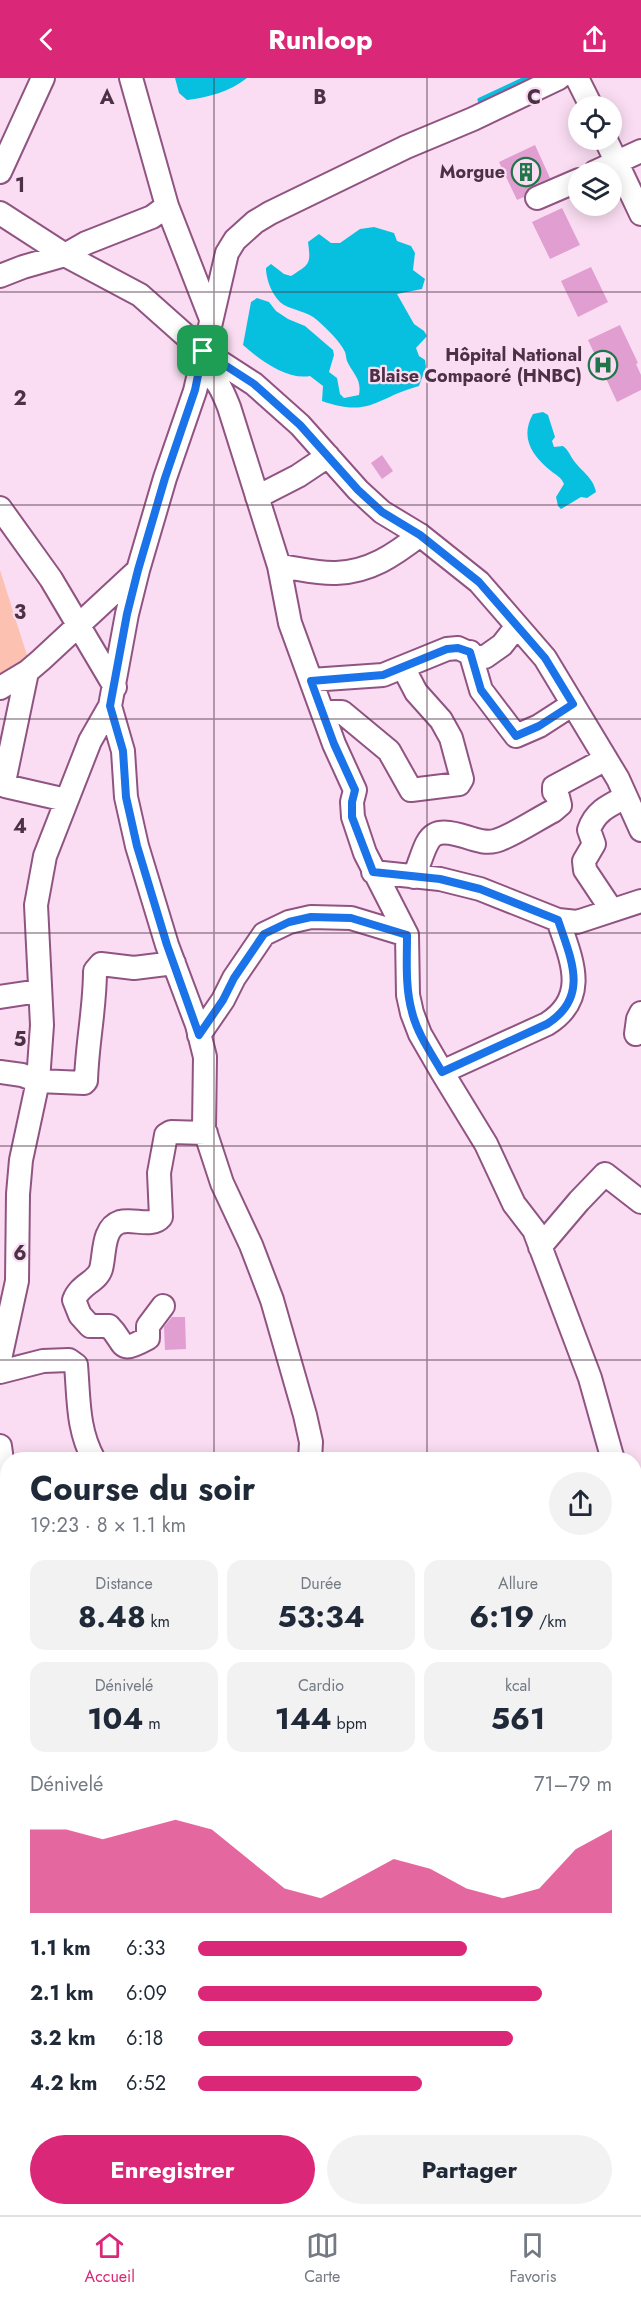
<!DOCTYPE html>
<html lang="fr">
<head>
<meta charset="utf-8">
<style>
	:root { --surface:#fff; --page:#f2f2f3; --text:#1f2937; --muted:#747a83; --line:#e0e1e3; --accent:#db2777 }
	body { margin:0; font-family:Jost,sans-serif; background:var(--page); color:var(--text); height:100vh; display:flex; flex-direction:column; font-size:22px; white-space:nowrap }
	* { box-sizing:border-box; margin:0 }
	p { font-size:20px; color:var(--muted) }
	.icon { flex:none; width:33px; height:33px; fill:none; stroke:currentColor; stroke-width:2; stroke-linecap:round; stroke-linejoin:round }
	.map { position:relative; flex:1; overflow:hidden }
	.details { position:absolute; left:0px; top:1374px; width:642px; height:764px; display:flex; flex-direction:column; background:var(--surface); border-radius:24px 24px 0 0; box-shadow:0 3px 15px #0003 }
	.details>* { flex:none }
	.fabs { position:absolute; left:568px; top:18px; display:grid; gap:12px }
	.fabs a { display:grid; place-items:center; width:54px; height:54px; border-radius:50%; background:var(--surface); box-shadow:0 3px 15px #0003; font-size:30px }
	.pin { position:absolute; display:grid; place-items:center; width:51px; height:51px; color:#fff; margin:-26px; border-radius:12px; box-shadow:0 3px 9px #0006 }
	.round { display:grid; place-items:center; flex:none; width:63px; height:63px; border-radius:32px; background:var(--page) }
	.summary { display:flex; align-items:center; justify-content:space-between; height:102px; padding:0 30px }
	h1 { font-size:33px; font-weight:700; line-height:45px }
	.metrics { display:grid; grid-template-columns:repeat(3,1fr); gap:9px; height:102px; padding:6px 30px }
	.metrics div { display:grid; align-content:center; border-radius:15px; background:var(--page); text-align:center }
	.metrics b { font-size:30px; font-weight:700 }
	.metrics small { font-size:16px; font-weight:400 }
	.metrics p { font-size:16px }
	.chart { height:168px; padding:12px 30px }
	.chart p { display:flex; justify-content:space-between }
	.chart svg { width:100%; height:108px; margin-top:6px; fill:var(--accent); opacity:.7 }
	.cta { display:flex; gap:12px; margin-top:auto; padding:12px 30px }
	.cta a { flex:1; height:69px; border-radius:36px; background:var(--accent); color:#fff; font-size:24px; font-weight:700; line-height:69px; text-align:center }
	.cta a+a { background:var(--page); color:var(--text) }
	ul { padding:0 30px; list-style:none; font-size:20px }
	li { display:grid; grid-template-columns:96px 72px 1fr; align-items:center; height:45px }
	li i { height:15px; border-radius:8px; background:var(--accent) }
	header { display:flex; justify-content:space-between; align-items:center; height:78px; padding:0 30px; background:var(--accent); color:#fff; font-size:27px; font-weight:700 }
	.menu { display:flex; justify-content:space-around; align-items:center; height:84px; border-top:2px solid var(--line); background:var(--surface); font-size:16px; color:var(--muted) }
	.menu a { display:grid; justify-items:center; gap:3px }
	.menu .on { color:var(--accent) }
	.map>svg:first-child { display:block }
	.green { fill:#fcc1b0 }
	.water { fill:#07bfdf }
	.lines { fill:none; stroke-linecap:round; stroke-linejoin:round }
	.stream { stroke:#07bfdf; stroke-width:5 }
	.building { fill:#e19ed0 }
	.minor-casing { stroke:#905482; stroke-width:26 }
	.minor { stroke:#fff; stroke-width:22 }
	.route-casing { stroke:#fff; stroke-width:12 }
	.route { stroke:#1a73e8; stroke-width:8 }
	.grid { fill:none; stroke:#4c3146; stroke-width:1.5; stroke-opacity:0.55 }
	.labels { text-anchor:middle; stroke-width:4.5; stroke-linejoin:round; paint-order:stroke }
	.poi-label { font-size:18px; font-weight:bold; fill:#4c3146; stroke:#faddf2; text-anchor:end }
	.grid-label { font-size:20px; text-anchor:middle; font-weight:bold; fill:#4c3146; stroke:#faddf2; stroke-width:4.5; stroke-linejoin:round; paint-order:stroke }
</style>
</head>
<body>
<header><svg class="icon" aria-label="back" viewBox="0 0 24 24"><path d="M15 5l-7 7 7 7"/></svg>Runloop<svg class="icon" aria-label="share" viewBox="0 0 24 24"><path d="M12 15V3M7 8l5-5 5 5M5 13v7h14v-7"/></svg></header>
<div class="map">
<svg width="641" height="2137" viewBox="0 0 641 2137">
	<rect width="100%" height="100%" fill="#faddf2"/>
	<!-- green -->
	<path class="green" d="M0,492L31,590L0,612Z"/>
	<!-- water -->
	<path class="water" d="M175,0H247C231,13 207,20 187,22L179,15Z
		M374,149L394,155L397,163L411,168L415,175L413,192L425,201L422,211L397,216L414,246L424,253L427,258L416,270L419,278L425,282L426,289L419,308C375,320 371,340 322,323L323,308L310,298C287,302 260,282 243,267L251,224L257,220L269,224L276,233L288,241L305,248L333,272L334,277L329,294L337,300L340,316L344,320L359,317C362,301 353,296 347,283C346,280 346,277 345,274C340,263 327,251 317,242C307,233 295,233 284,227C273,220 266,202 266,190L271,186L284,196L291,198C310,186 311,186 308,164L319,156L331,165H340L360,151Z
		M543,334L548,337L555,359L552,363L554,369L563,368C568,372 569,375 572,380C580,393 593,398 596,414L587,420L581,419L561,431L558,428L556,419L564,406C561,399 556,397 551,393C531,377 520,359 533,336Z"/>
	<g class="lines">
		<!-- stream -->
		<path class="stream" d="M480,22L527,0"/>
	</g>
	<!-- building -->
	<path class="building" d="M535,67L550,100L531,108L526,112L524,119L517,122L499,84Z
		M562,130L580,167L550,181L532,144Z
		M591,189L608,224L578,239L561,203Z
		M620,247L638,285L636,286L641,297V312L617,324L588,262Z
		M382,377L393,393L382,401L371,385Z
		M172,1239H185L186,1271L165,1272L164,1249Z"/>
	<g class="lines">
		<!-- minor casing -->
		<g class="minor-casing">
			<path id="minor" d="M131,0L167,128L211,241
				M577,0L591,28
				M606,62L641,136
				M0,94L43,0
				M595,94L641,73
				M537,120L579,102
				M0,135L65,177L140,217L203,273L254,306L300,347L358,412L382,434L420,457L479,504L545,580L618,701L641,752
				M0,198L23,189L65,177L86,165L152,139L167,128
				M200,288C218,302 221,309 229,329L279,488L290,545L334,666L355,712L352,724L353,739L365,775L407,857L408,917L412,935L420,956L442,994L486,1066L514,1126L534,1152L590,1300L613,1382
				M257,419L298,398L328,378
				M0,430L51,501L115,609
				M279,488C296,490 319,496 336,495C370,494 394,477 420,457
				M470,574L481,612L516,658L539,648L573,626
				M27,594L4,704L5,708L66,722
				M311,602L383,597L447,571L458,570L478,579H485L502,567L517,548
				M0,610L27,594L41,582L138,492
				M323,634H342L389,673L411,712L459,706L462,701L451,660L441,642L416,614L403,589
				M373,794L440,801L480,811L558,842L577,844L641,823
				M414,799C430,759 425,745 473,761C480,763 487,765 495,763C511,759 537,741 553,733L560,727L558,719L554,714V709L606,681
				M611,831L585,792L584,783L594,766L589,752C595,733 610,727 626,719
				M0,919L39,913
				M636,956L638,941L641,935
				M199,957L223,922L234,900L264,856L289,844L311,839L351,840L407,857
				M0,994L22,997L38,1003L84,1005L86,1003C87,966 95,930 95,893L101,886L134,890L174,885
				M442,994L547,946C590,919 571,881 558,842
				M540,1169L579,1123L605,1096L641,1124
				M163,1228L148,1248V1260C117,1277 127,1266 109,1248H90L80,1237L74,1222C80,1206 97,1204 101,1191C105,1177 102,1150 120,1144C133,1140 152,1150 161,1139L159,1095L166,1057L171,1054L206,1055
				M0,1281L17,1203L18,1116L21,1082L38,1003L42,947L36,827L45,778L90,663L110,628
				M0,1294L43,1283L69,1282L76,1287C79,1321 77,1351 94,1382
				M0,1368L8,1427
				M310,1382L311,1364L305,1337L272,1222L251,1167L222,1105L204,1050L205,979L197,947L167,867L137,768L126,719L123,673L110,628L127,536L138,492L165,400L195,313L227,175L235,162L255,144L270,135L406,69L473,41L559,0
				M634,1432L641,1446
				M0,1610L8,1577
				M0,1643L8,1678
				M0,1742L5,1726L8,1699
				M0,1876L8,1875
				M634,1899L641,1901
				M634,1938L641,1934
				M0,1981H8
				M246,2130L250,2137
				M425,2130L427,2137
				M537,2130L539,2137
				M595,2130L599,2137
				M364,2137L366,2130
				M489,2137L518,2130"/>
		</g>
		<!-- minor -->
		<use href="#minor" class="minor"/>
	</g>
	<g class="lines">
		<!-- route casing -->
		<g class="route-casing">
			<path id="route" d="M203,273L254,306L300,347L358,412L382,434L420,457L479,504L545,580L573,626L539,648L516,658L481,612L470,574L458,570L447,571L383,597L311,603L334,666L355,712L352,724V739L373,794L440,801L480,811L558,842C571,881 590,919 547,946L442,994C431,975 417,955 412,934C405,909 407,882 407,857L351,840L311,839L289,844L264,856L234,900L223,922L199,957L167,867L137,768L126,719L123,673L110,628L127,536L138,492L165,400L195,312Z"/>
		</g>
		<!-- route -->
		<use href="#route" class="route"/>
	</g>
	<!-- grid -->
	<path class="grid" d="M214,0V1382M427,0V1382M0,214H641M0,427H641M0,641H641M0,855H641M0,1068H641M0,1282H641M0,1496H8M634,1496H641M0,1710H8M634,1710H641M0,1923H8M634,1923H641M214,2130V2137M427,2130V2137"/>
	<!-- icons -->
	<defs>
		<g id="building-ring" transform="scale(1.5)"><circle r="9.5" fill="#faddf2" stroke="#20764a" stroke-width="1.5"/><path d="M-4-6H4V6H1V3H-1V6H-4ZM-2.5-4.3h1.7v1.8h-1.7ZM.8-4.3h1.7v1.8H.8ZM-2.5-1h1.7V.8h-1.7ZM.8-1h1.7V.8H.8Z" fill="#20764a"/></g>
		<g id="hospital-ring" transform="scale(1.5)"><circle r="9.5" fill="#faddf2" stroke="#20764a" stroke-width="1.5"/><path d="M-5-5h3v3.5h4V-5h3V5h-3V1.5h-4V5h-3Z" fill="#20764a"/></g>
	</defs>
	<g fill-rule="evenodd">
		<use href="#building-ring" x="526" y="94"/>
		<use href="#hospital-ring" x="603" y="287"/>
	</g>
	<g class="labels">
		<!-- poi labels -->
		<g class="poi-label">
			<text x="505" y="100">Morgue</text>
			<text x="582" y="283">Hôpital National<tspan x="582" dy="21">Blaise Compaoré (HNBC)</tspan></text>
		</g>
	</g>
	<g class="grid-label">
		<text x="107" y="26">A</text>
		<text x="320" y="26">B</text>
		<text x="534" y="26">C</text>
		<text x="20" y="114">1</text>
		<text x="20" y="327">2</text>
		<text x="20" y="541">3</text>
		<text x="20" y="755">4</text>
		<text x="20" y="968">5</text>
		<text x="20" y="1182">6</text>
	</g>
</svg>
<div class="fabs">
<a><svg class="icon" aria-label="locate" viewBox="0 0 24 24"><circle cx="12" cy="12" r="6"/><path d="M12 2v4M12 18v4M2 12h4M18 12h4"/></svg></a>
<a><svg class="icon" aria-label="layers" viewBox="0 0 24 24"><path d="M12 4l9 5-9 5-9-5zM3 14l9 5 9-5"/></svg></a>
</div>
<div class="pin" style="left:203px;top:273px;background:#1e9e55"><svg class="icon" aria-label="arrive" viewBox="0 0 24 24"><path d="M6 21V4h12l-3 4 3 4H6"/></svg></div>
<section class="details">
<div class="summary"><div><h1>Course du soir</h1><p>19:23 · 8 × 1.1 km</p></div><a class="round"><svg class="icon" aria-label="share" viewBox="0 0 24 24"><path d="M12 15V3M7 8l5-5 5 5M5 13v7h14v-7"/></svg></a></div>
<div class="metrics">
<div><p>Distance</p><b>8.48<small> km</small></b></div>
<div><p>Durée</p><b>53:34</b></div>
<div><p>Allure</p><b>6:19<small> /km</small></b></div>
</div>
<div class="metrics">
<div><p>Dénivelé</p><b>104<small> m</small></b></div>
<div><p>Cardio</p><b>144<small> bpm</small></b></div>
<div><p>kcal</p><b>561</b></div>
</div>
<div class="chart"><p><span>Dénivelé</span>71–79 m</p>
<svg viewBox="0 0 160 44" preserveAspectRatio="none"><path d="M0 44V10L10 10L20 14L30 10L40 6L50 10L60 22L70 34L80 38L90 30L100 22L110 26L120 34L130 38L140 34L150 18L160 10V44z"/></svg>
</div>
<ul>
<li><b>1.1 km</b>6:33<i style="width:65%"></i></li>
<li><b>2.1 km</b>6:09<i style="width:83%"></i></li>
<li><b>3.2 km</b>6:18<i style="width:76%"></i></li>
<li><b>4.2 km</b>6:52<i style="width:54%"></i></li>
</ul>
<div class="cta"><a>Enregistrer</a><a>Partager</a></div>
</section>
</div>
<nav class="menu">
<a class="on"><svg class="icon" aria-label="home" viewBox="0 0 24 24"><path d="M3 11l9-7 9 7M6 9v11h12V9"/></svg>Accueil</a>
<a><svg class="icon" aria-label="map" viewBox="0 0 24 24"><path d="M3 6l6-2 6 2 6-2v14l-6 2-6-2-6 2zM9 4v14M15 6v14"/></svg>Carte</a>
<a><svg class="icon" aria-label="saved" viewBox="0 0 24 24"><path d="M7 4h10v16l-5-4-5 4z"/></svg>Favoris</a>
</nav>
</body>
</html>
